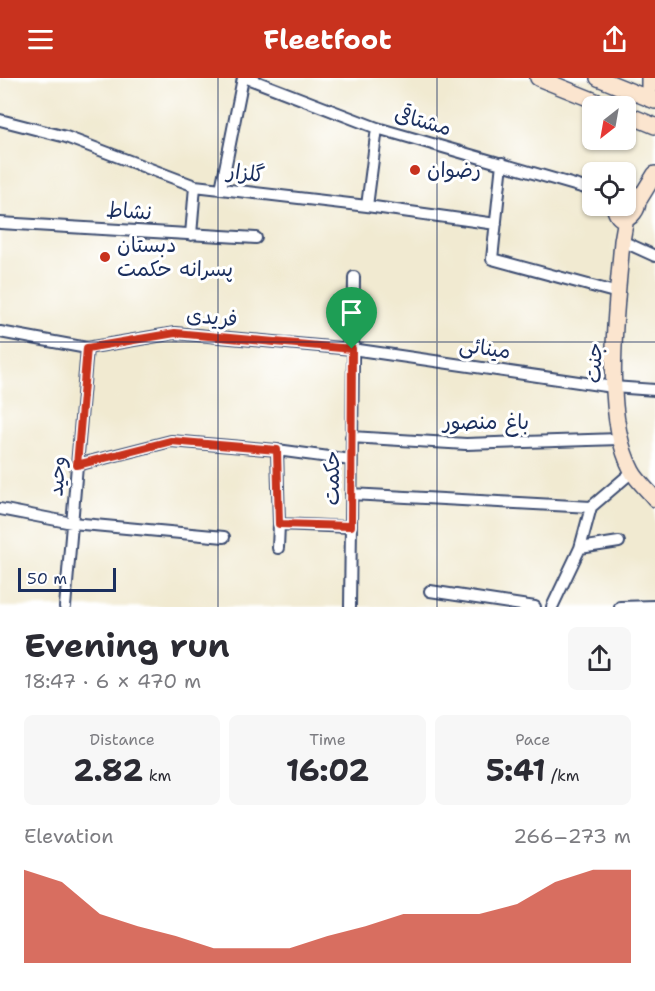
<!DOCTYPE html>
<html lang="en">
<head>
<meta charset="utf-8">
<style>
	:root { --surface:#fff; --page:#f7f7f7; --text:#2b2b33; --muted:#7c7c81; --accent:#c8321e }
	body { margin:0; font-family:"Shantell Sans","Playpen Sans Arabic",sans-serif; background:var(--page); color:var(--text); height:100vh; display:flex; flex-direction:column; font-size:22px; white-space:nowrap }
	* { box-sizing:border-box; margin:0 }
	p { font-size:20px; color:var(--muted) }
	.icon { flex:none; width:33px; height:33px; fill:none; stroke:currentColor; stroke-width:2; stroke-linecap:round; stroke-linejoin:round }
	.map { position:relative; height:529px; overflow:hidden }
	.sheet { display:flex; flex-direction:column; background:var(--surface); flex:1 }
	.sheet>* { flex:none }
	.needle { width:39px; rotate:211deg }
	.controls { position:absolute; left:582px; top:18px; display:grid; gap:12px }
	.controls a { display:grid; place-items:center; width:54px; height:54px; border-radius:9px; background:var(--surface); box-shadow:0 2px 4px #0004; font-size:30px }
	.scale { position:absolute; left:18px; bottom:15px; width:98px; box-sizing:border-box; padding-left:6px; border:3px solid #1b2f5e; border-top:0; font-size:16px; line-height:21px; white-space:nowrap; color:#1b2f5e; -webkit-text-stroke:4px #fff; paint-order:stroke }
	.pin { position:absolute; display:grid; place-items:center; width:51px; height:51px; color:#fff; margin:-62px -26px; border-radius:50% 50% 50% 0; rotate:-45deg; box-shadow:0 0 6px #0007 }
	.pin .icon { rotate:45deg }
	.round { display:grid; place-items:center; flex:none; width:63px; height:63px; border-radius:9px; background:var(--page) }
	.summary { display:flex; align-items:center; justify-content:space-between; height:102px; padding:0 24px }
	h1 { font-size:33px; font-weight:700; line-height:45px }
	.metrics { display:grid; grid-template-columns:repeat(3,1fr); gap:9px; height:102px; padding:6px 24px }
	.metrics div { display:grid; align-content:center; border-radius:9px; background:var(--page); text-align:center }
	.metrics b { font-size:30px; font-weight:700 }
	.metrics small { font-size:16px; font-weight:400 }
	.metrics p { font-size:16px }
	.chart { height:168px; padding:12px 24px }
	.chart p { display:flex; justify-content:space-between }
	.chart svg { width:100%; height:108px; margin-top:6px; fill:var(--accent); opacity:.7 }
	header { display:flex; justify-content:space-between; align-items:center; height:78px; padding:0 24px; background:var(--accent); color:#fff; font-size:27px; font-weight:700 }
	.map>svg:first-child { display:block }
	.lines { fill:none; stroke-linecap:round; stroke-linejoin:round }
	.street-casing { stroke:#3b4b6f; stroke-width:14 }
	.secondary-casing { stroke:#3b4b6f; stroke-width:18 }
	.street { stroke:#fff; stroke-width:10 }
	.secondary { stroke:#fbe5cf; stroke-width:15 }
	.route-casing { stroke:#fff; stroke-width:12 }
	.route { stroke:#c8321e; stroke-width:8 }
	.grid { fill:none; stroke:#1b2f5e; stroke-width:1.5; stroke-opacity:0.55 }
	.poi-dot { fill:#c8321e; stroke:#fff; stroke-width:2 }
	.labels { text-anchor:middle; stroke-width:6; stroke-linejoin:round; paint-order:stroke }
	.street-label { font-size:21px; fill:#1b2f5e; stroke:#fff }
	.poi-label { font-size:21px; fill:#1b2f5e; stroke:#fff; text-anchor:start }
</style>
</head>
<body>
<header><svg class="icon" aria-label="menu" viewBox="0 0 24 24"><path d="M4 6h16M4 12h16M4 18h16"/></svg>Fleetfoot<svg class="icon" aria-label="share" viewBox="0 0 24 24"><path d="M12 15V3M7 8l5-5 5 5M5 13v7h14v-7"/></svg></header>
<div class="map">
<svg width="655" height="529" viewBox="0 0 655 529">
	<rect width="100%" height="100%" fill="#fff"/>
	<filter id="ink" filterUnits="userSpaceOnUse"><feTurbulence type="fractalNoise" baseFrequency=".0167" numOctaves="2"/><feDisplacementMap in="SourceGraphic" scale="12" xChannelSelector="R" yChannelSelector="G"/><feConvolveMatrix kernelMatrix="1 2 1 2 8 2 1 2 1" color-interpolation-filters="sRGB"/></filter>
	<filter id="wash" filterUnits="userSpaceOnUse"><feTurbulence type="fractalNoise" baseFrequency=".008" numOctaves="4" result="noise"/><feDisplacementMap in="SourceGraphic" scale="24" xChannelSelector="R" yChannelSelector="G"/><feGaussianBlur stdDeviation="1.35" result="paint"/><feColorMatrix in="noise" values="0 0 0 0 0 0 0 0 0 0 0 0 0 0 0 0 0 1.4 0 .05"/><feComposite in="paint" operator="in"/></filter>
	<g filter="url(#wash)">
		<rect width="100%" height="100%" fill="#f1ead1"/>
	</g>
	<g filter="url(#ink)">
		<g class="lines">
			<!-- street casing -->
			<g class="street-casing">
				<path id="street" d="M247,0L377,50L592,112
					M0,42L66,59L195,108L367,128L496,146
					M502,85L492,181L618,215
					M221,111L243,0
					M367,128L377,50
					M0,145L256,160
					M191,157L195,108
					M622,163L655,178
					M0,254L87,270L175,255L352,271L613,309L655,312
					M351,359L466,366L620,361
					M277,372L279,446L351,449
					M77,387L171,363L277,372L351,382
					M351,416L591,429
					M0,431L72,445L224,459
					M278,470L279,446
					M580,470L619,464
					M430,513L535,529
					M65,529L87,270
					M350,529L354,199
					M552,529L580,470L591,429L632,394
					M620,529L655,528"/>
			</g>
			<!-- secondary casing -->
			<g class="secondary-casing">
				<path id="secondary" d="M538,0L608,28
					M598,0L655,23
					M649,21V0
					M626,36L655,48
					M639,122L655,96
					M614,128C622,163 655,116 626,114
					M626,140L622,163C617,229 601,334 632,393C637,403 648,412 655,421"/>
			</g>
			<!-- street -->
			<use href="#street" class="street"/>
			<!-- secondary -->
			<use href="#secondary" class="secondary"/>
		</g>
	</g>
	<g class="lines" filter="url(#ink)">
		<!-- route casing -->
		<g class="route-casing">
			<path id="route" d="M175,255L352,271L351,448L279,446L277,372L171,363L77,387L87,270Z"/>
		</g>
		<!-- route -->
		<use href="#route" class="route"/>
	</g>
	<!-- grid -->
	<path class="grid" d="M218,0V529M437,0V529M0,264H655"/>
	<!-- markers -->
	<g class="poi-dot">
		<circle cx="415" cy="92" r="6"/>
		<circle cx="105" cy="179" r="6"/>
	</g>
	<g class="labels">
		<!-- street labels -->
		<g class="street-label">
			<text transform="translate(423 43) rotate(16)" y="7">مشتاقی</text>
			<text transform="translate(246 95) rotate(7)" y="7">گلزار</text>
			<text transform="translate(129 133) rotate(4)" y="7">نشاط</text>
			<text transform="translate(212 239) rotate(5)" y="7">فریدی</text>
			<text transform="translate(485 270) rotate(8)" y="7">مینائی</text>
			<text transform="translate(594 285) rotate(-88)" y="7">جنت</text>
			<text x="486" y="351">باغ منصور</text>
			<text transform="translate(57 398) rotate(-85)" y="7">وحید</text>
			<text transform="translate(332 400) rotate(-90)" y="7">حکمت</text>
		</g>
		<!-- poi labels -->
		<g class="poi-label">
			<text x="427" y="99">رضوان</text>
			<text x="117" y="174">دبستان<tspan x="117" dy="24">پسرانه حکمت</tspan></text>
		</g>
	</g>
</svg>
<div class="controls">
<a><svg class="needle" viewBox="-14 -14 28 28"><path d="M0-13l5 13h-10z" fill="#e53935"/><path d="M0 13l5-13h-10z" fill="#7c7c81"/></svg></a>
<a><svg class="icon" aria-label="locate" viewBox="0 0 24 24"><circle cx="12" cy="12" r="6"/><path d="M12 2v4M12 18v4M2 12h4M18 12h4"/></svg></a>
</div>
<div class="scale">50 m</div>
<div class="pin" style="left:352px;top:271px;background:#1e9e55"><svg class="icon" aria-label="arrive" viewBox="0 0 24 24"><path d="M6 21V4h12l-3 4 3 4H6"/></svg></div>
</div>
<section class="sheet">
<div class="summary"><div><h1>Evening run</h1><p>18:47 · 6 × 470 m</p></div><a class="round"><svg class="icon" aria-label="share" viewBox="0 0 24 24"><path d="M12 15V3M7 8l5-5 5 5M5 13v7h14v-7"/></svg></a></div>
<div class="metrics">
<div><p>Distance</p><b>2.82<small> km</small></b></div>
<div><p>Time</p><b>16:02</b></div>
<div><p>Pace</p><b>5:41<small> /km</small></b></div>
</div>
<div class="chart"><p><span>Elevation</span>266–273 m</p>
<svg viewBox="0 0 160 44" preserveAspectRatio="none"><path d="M0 44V6L10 11L20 24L30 29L40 33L50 38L60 38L70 38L80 33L90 29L100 24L110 24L120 24L130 20L140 11L150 6L160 6V44z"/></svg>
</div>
</section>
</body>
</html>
